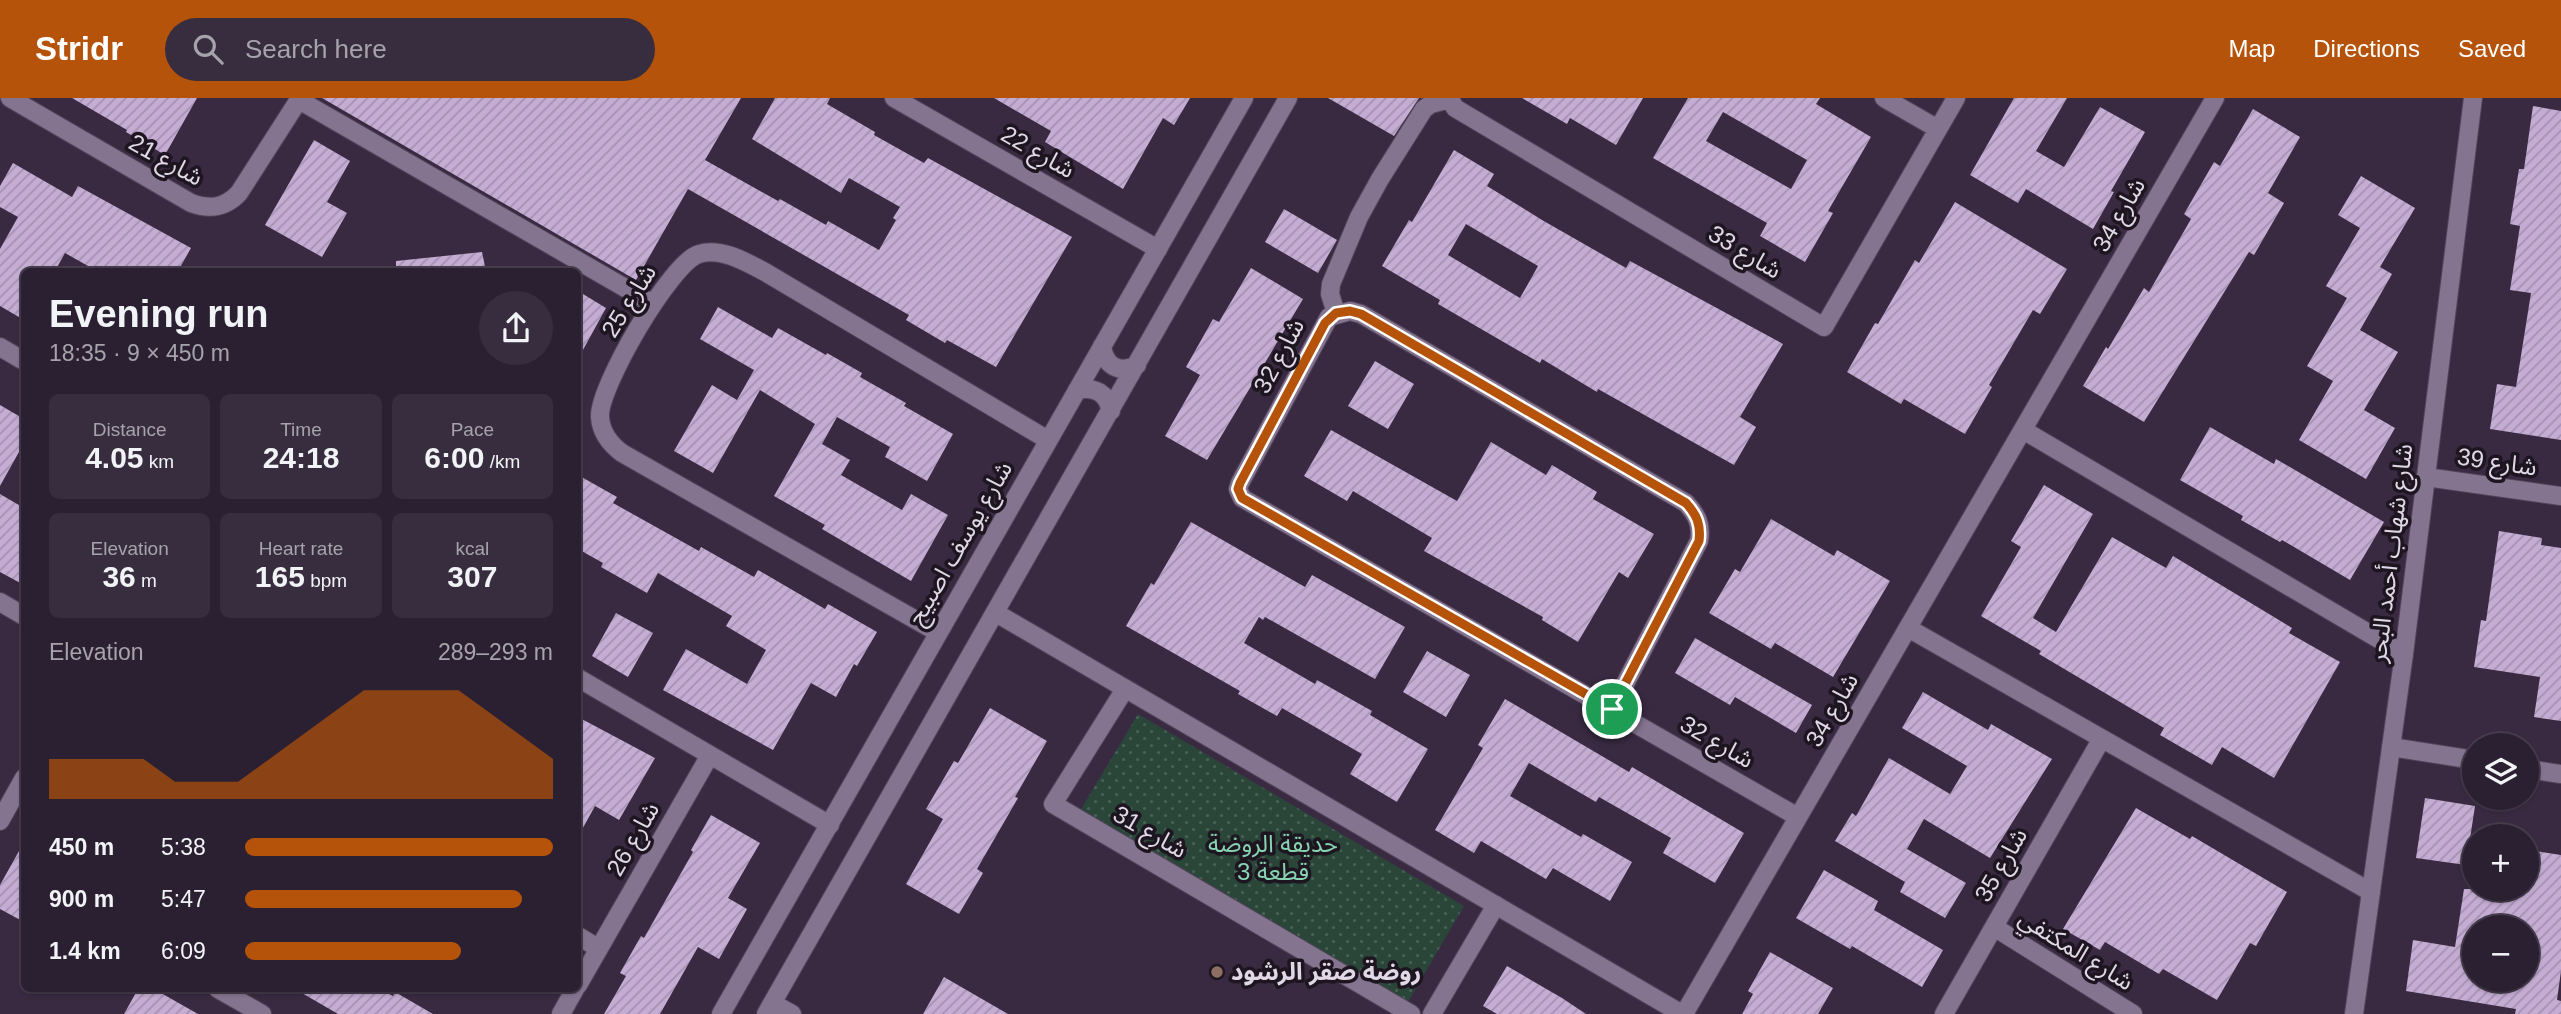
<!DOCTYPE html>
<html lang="en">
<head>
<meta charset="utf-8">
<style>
	:root { --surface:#2b2032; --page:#372d3e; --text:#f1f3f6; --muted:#a6a3ac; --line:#473e4d; --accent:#b45309 }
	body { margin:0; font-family:Helvetica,"Noto Sans Arabic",sans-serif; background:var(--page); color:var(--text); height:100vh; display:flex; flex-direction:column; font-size:26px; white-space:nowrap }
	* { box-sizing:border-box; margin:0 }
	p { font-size:23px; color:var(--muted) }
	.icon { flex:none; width:38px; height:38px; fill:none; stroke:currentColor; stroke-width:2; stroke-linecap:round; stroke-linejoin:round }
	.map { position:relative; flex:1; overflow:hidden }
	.sheet { position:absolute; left:21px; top:170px; width:560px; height:724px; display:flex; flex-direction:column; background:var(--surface); border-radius:10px; box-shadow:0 2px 5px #0004,0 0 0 2px var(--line) }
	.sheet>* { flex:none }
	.fabs { position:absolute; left:2462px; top:635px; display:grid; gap:14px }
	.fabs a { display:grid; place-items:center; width:77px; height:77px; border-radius:50%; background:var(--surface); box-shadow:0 2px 5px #0004,0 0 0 2px var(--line); font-size:35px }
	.pin { position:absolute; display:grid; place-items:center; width:60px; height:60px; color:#fff; margin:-30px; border:4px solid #fff; border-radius:50%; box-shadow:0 2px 7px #0007 }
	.round { display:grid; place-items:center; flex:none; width:74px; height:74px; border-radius:37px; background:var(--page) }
	.overview { display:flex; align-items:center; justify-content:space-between; height:119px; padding:0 28px }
	h1 { font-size:38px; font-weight:700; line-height:52px }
	.figures { display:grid; grid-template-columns:repeat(3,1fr); gap:10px; height:119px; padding:7px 28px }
	.figures div { display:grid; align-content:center; border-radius:10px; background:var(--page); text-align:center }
	.figures b { font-size:30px; font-weight:700 }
	.figures small { font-size:19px; font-weight:400 }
	.figures p { font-size:19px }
	.chart { height:196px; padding:14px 28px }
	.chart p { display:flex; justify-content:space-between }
	.chart svg { width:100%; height:126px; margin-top:7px; fill:var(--accent); opacity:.7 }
	ul { padding:0 28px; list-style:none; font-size:23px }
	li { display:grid; grid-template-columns:112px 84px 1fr; align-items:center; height:52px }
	li i { height:18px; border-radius:9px; background:var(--accent) }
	header { display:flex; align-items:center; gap:42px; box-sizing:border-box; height:98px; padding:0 35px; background:var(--accent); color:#fff }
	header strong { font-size:33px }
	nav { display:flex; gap:38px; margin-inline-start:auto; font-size:24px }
	.search { width:490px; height:63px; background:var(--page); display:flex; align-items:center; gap:18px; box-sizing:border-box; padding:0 24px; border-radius:38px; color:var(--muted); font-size:26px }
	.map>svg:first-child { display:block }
	.park { fill:url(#park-dots) }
	.building { fill:url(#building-hatch); fill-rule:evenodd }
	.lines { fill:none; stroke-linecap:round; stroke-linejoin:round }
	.street-casing { stroke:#52455a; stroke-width:20 }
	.secondary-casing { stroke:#52455a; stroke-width:20 }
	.street { stroke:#857490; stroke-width:18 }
	.secondary { stroke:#857490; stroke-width:18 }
	.route-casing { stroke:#fff; stroke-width:14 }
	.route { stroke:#b45309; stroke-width:9 }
	.education-dot { fill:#8d6e63; stroke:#1d1621; stroke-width:2.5 }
	.labels { text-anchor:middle; stroke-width:7; stroke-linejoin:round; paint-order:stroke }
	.street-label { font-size:24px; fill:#e1d8e7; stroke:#1d1621 }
	.park-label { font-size:24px; fill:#87d4b2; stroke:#1d1621 }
	.poi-label { font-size:24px; font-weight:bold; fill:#e1d8e7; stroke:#1d1621; text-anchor:start }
</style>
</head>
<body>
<header>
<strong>Stridr</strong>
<div class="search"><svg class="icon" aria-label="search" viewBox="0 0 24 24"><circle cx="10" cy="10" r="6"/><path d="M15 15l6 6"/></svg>Search here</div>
<nav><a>Map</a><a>Directions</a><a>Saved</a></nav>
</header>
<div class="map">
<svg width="2561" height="916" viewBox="0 0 2561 916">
	<defs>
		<pattern id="park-dots" width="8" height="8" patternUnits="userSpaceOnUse" patternTransform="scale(1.75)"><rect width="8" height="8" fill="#294639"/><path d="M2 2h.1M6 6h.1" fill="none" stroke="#486056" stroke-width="1.8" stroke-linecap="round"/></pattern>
		<pattern id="building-hatch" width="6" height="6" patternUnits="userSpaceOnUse" patternTransform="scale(1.75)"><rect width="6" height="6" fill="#c4acd3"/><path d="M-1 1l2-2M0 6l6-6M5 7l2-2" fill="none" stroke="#a491b0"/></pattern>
	</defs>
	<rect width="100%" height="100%" fill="#392a42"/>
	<!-- park -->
	<path class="park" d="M1138,616L1464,808L1408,904L1081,711Z"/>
	<!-- building -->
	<path class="building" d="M72,0H197L165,57L126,34L127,32Z
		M322,0H741L705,62L778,103L780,101L826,127L828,123L879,152L896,122L893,120L900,109L849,80L841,95L752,41L775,0H830L827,6L875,34L874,37L924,65L928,60L1072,139L996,269L947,242L945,245L906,222L909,217L688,91L636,182Z
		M994,0H1190L1174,27L1163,20L1123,91L1045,44L1051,33Z
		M1328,0H1419L1394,38Z
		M1522,0H1643L1616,47L1570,20L1567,26Z
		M1688,0H1820L1816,6L1871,39L1828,113L1833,115L1805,164L1760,138L1767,125L1653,60ZM1723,14L1807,62L1791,91L1706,43Z
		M2014,0H2067L2036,53L2064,69L2100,9L2145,34L2111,93L2114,94L2093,131L2026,91L2018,105L1970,77Z
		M2533,8L2561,13V342L2490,331L2497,286L2516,289L2531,195L2510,192L2520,128L2510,126L2519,71H2524Z
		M2253,11L2300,39L2268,95L2284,105L2254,157L2249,154L2144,324L2083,288L2106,249L2108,251L2144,190L2149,194L2191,121L2184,116L2214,64L2220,68Z
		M314,42L350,63L327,104L347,115L322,159L265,127Z
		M1454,52L1494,76L1487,88L1542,122L1626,170L1630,163L1783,246L1740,319L1756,329L1734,367L1598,291L1597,294L1542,261L1540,265L1438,206L1440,202L1382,168L1409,122L1412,124ZM1466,126L1538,168L1520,200L1448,157Z
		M13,65L72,99L78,88L191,150L178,173H97L65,155L55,173H24V222L0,208V151L18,119L0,109V88Z
		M2361,78L2415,110L2380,169L2392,176L2360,232L2398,254L2364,312L2395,330L2366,381L2299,342L2333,283L2307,268L2347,200L2326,188L2360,130L2338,117Z
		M1955,104L2067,171L2040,216L2033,212L1989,287L1992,289L1965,336L1904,301L1901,306L1847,274L1875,225L1878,226L1915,162L1919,165Z
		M1284,111L1337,142L1318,175L1265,144Z
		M482,154L486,173H396V163Z
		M1251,170L1303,201L1207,362L1165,338L1200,277L1186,269L1213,221L1219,224Z
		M578,193L606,210L578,261Z
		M718,209L772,240L778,230L826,257L827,255L862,275L860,279L906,305L904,308L953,336L927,383L885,359L890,349L837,319L822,346L850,362L841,377L902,412L911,396L948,417L911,483L822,431L825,427L774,398L815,326L760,292L713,375L674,353L712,287L737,302L754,272L700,241Z
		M1375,263L1414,286L1388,331L1348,308Z
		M0,307L24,321V345L0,388Z
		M2210,329L2274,366L2276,361L2384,424L2350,482L2282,442L2280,444L2241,422L2243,418L2180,382Z
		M1331,332L1457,403L1491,344L1546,377L1552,367L1597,394L1593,401L1654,436L1628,480L1619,474L1578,544L1542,522L1543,519L1424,453L1432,440L1353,393L1347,403L1304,378Z
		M578,377L617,399L613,405L699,453L701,449L754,479L758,472L825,511L828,506L877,534L857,568L854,566L836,599L811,585L773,652L663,592L686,551L747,586L766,552L726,528L732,518L658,475L647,495L601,469L603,465L578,451Z
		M2044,387L2093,416L2033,520L2056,534L2112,439L2166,470L2173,458L2292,530L2289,535L2340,564L2274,680L2222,649L2212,667L2160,637L2164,630L2039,556L2041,553L1981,518L2021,449L2011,443Z
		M0,396L24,410V487L0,474Z
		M1771,421L1834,458L1837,452L1890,483L1833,579L1775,545L1771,551L1709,515L1735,471L1740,474Z
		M1191,424L1305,489L1312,477L1405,529L1375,581L1265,519L1263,522L1259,519L1244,545L1315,586L1317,582L1372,613L1370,617L1428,651L1397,704L1350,676L1362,656L1282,610L1277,618L1238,596L1240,593L1126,528L1151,485L1154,487Z
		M2499,433L2542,440L2541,447L2561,450V623L2534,619L2540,579L2474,569L2481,522L2486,523Z
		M616,515L653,535L628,579L592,558Z
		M1695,540L1812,607L1796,635L1735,599L1730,607L1675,575Z
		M1427,553L1470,577L1446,619L1403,594Z
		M1923,594L1988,632L1991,626L2052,661L1990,760L1924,721L1907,751L1966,785L1945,820L1900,794L1905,784L1835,743L1852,715L1856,718L1889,660L1950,696L1967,668L1902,630Z
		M1505,601L1629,674L1632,669L1744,735L1715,785L1663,755L1671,740L1599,699L1596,704L1529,665L1510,698L1581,739L1583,736L1632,764L1610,803L1553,770L1546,781L1481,743L1474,755L1435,732L1483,650L1478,647Z
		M990,610L1047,643L1015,699L1018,700L977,771L983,775L959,816L906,786L943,721L926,711L954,663L958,665Z
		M578,619L655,660L619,722L595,708L578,739Z
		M2425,700L2475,708L2466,767L2416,760Z
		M2136,710L2190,741L2192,738L2287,794L2256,848L2250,845L2217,902L2163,871L2159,876L2105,844L2100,852L2063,831Z
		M711,717L760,745L728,800L747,811L719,861L698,849L660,916H604L626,878L620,875L641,838L644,840L693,754L691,752Z
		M24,744V824L0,811V787Z
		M2535,753L2561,757V873L2557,902L2561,903V916H2515L2516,911L2406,893L2413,842L2455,849L2464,791H2530ZM2474,830H2527V882H2474Z
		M1824,772L1878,803L1874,812L1943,852L1922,889L1852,848L1850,851L1796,820Z
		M1770,854L1833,890L1818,916H1742L1753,896L1748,893Z
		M1507,868L1562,900L1586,916H1497L1483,908Z
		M944,879L1008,916H923Z
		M138,891H154L198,916H124Z
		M295,891H379L393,898L395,894L433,916H338Z"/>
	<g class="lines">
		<!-- street casing -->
		<g class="street-casing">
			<path id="street" d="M10,0L191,105C210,112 225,110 239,95L300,0
				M894,0L1158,151
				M1884,0L1938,31
				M1450,1L1455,10L1824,229L1956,0
				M299,2L653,206
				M1336,215L1330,196L1331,186L1359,119L1380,81L1424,11L1431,6L1450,1
				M0,249L24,263
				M2023,332L2404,556
				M2426,379L2561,398
				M0,504L24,518
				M996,515L1682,916
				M1908,530L2371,794
				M937,534L622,355C610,346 601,335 600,319C598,290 671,164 699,156C721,149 746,164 765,174L1048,342
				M578,580L830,727
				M1125,591L1053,706L1411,916
				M1612,611L1699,443C1702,427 1697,417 1686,405L1361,216L1350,213L1329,219L1240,385L1238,391L1242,400L1798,719
				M2391,649L2474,662
				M2527,671L2561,676
				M0,723L24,680
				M1994,829L2133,916
				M578,838L598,850
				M578,887L710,657
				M218,891L262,916
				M561,916L575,891
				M1432,916L1496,807
				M1684,916L2215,0
				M1944,916L2101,642"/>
		</g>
		<!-- secondary casing -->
		<g class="secondary-casing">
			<path id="secondary" d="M1102,248C1105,268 1119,276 1137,267
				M1077,292C1095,288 1107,295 1111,313
				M772,905L792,916
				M721,916L1244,0
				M766,916L1288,0
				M2354,916L2404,556L2473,0"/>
		</g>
		<!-- street -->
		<use href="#street" class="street"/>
		<!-- secondary -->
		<use href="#secondary" class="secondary"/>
	</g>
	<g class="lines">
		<!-- route casing -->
		<g class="route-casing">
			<path id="route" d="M1350,213L1361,216L1686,405C1697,417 1701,427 1699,443L1612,611L1242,400L1238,391L1240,385L1325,225L1336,215Z"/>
		</g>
		<!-- route -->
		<use href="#route" class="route"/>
	</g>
	<!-- markers -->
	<circle class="education-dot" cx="1217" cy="874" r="7"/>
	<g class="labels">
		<!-- street labels -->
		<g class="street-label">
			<text transform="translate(1038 54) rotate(30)" y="8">شارع 22</text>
			<text transform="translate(166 62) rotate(29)" y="8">شارع 21</text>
			<text transform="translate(2119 117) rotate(-60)" y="8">شارع 34</text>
			<text transform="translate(1745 154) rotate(31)" y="8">شارع 33</text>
			<text transform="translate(629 203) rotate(-58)" y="8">شارع 25</text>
			<text transform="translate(1279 258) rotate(-62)" y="8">شارع 32</text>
			<text transform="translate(2497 364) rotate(8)" y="8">شارع 39</text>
			<text transform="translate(960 445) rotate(-60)" y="8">شارع يوسف اصبيح</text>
			<text transform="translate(2391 455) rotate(-83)" y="8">شارع شهاب أحمد البحر</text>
			<text transform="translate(1832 612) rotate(-60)" y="8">شارع 34</text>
			<text transform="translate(1717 644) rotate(30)" y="8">شارع 32</text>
			<text transform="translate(1150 734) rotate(30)" y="8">شارع 31</text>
			<text transform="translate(633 741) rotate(-60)" y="8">شارع 26</text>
			<text transform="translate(2001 767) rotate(-60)" y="8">شارع 35</text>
			<text transform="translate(2076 852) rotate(32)" y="8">شارع المكتفي</text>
		</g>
		<!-- park labels -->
		<g class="park-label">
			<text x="1273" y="754">حديقة الروضة<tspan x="1273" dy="28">قطعة 3</tspan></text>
		</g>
		<!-- poi labels -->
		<g class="poi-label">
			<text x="1231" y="882">روضة صقر الرشود</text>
		</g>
	</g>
</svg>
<div class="fabs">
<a><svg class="icon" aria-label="layers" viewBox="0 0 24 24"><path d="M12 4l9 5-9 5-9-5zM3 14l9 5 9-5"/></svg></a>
<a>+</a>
<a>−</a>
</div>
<div class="pin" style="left:1612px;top:611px;background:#1e9e55"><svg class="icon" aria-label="arrive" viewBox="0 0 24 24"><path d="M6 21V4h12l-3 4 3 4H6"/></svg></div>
<section class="sheet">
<div class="overview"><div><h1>Evening run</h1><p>18:35 · 9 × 450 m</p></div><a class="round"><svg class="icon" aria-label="share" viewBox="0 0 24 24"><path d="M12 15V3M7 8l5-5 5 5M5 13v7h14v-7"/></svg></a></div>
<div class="figures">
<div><p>Distance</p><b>4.05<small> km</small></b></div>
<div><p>Time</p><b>24:18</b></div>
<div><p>Pace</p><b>6:00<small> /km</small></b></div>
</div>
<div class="figures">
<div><p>Elevation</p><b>36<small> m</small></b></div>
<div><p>Heart rate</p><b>165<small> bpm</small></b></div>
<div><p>kcal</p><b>307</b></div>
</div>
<div class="chart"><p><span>Elevation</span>289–293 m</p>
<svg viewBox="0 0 160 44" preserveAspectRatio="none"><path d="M0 44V30L10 30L20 30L30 30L40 38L50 38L60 38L70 30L80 22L90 14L100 6L110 6L120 6L130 6L140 14L150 22L160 30V44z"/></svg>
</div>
<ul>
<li><b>450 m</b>5:38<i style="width:100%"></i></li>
<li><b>900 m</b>5:47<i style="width:90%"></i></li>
<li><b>1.4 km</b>6:09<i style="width:70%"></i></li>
</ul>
</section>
</div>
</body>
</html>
